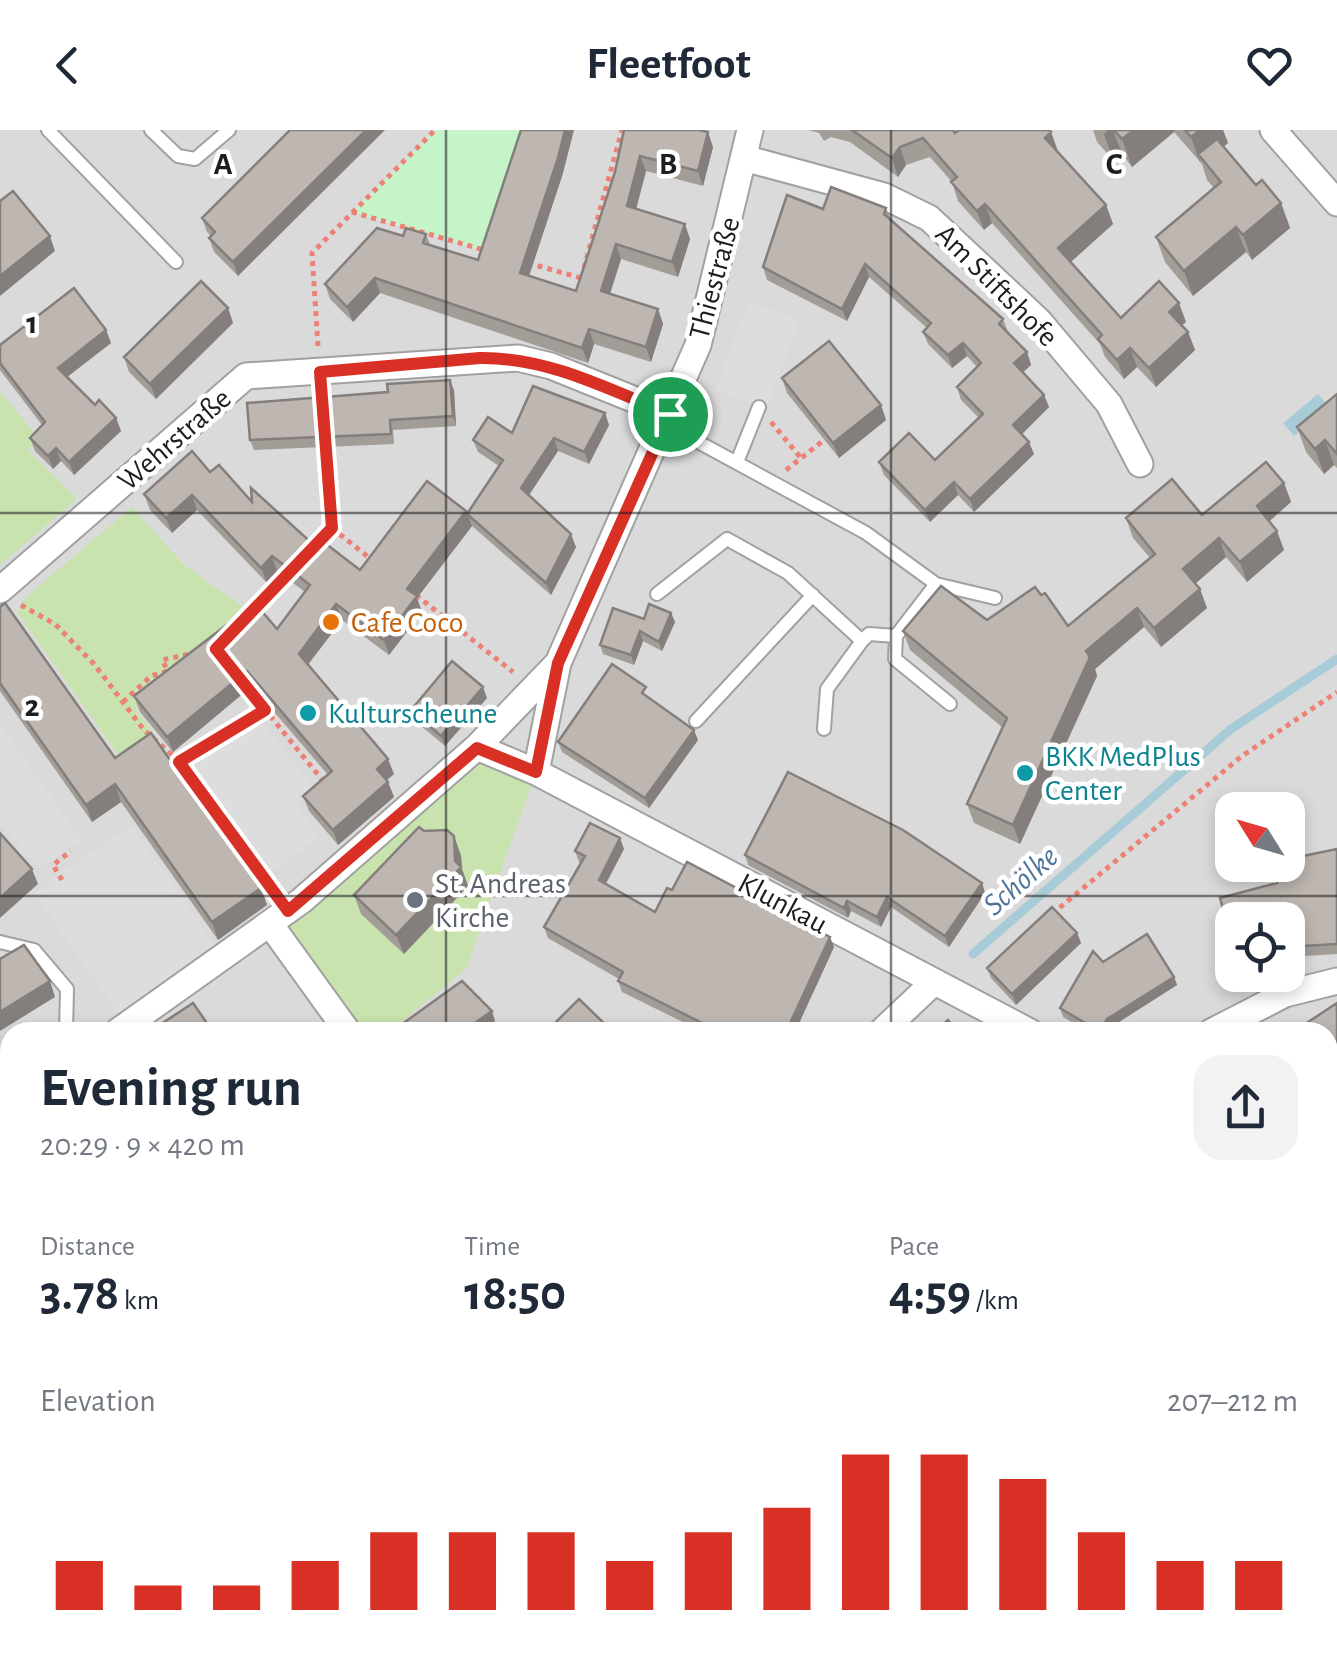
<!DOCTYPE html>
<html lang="en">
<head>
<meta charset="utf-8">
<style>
	:root { --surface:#fff; --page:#f2f2f3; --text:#1f2937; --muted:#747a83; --accent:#d93025 }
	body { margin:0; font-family:"Alegreya Sans",sans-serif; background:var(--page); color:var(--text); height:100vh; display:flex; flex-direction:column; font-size:38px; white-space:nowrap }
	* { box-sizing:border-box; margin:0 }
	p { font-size:32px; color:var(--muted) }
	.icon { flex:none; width:55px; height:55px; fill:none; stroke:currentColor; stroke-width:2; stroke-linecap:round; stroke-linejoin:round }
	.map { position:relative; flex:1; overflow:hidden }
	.drawer { position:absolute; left:0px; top:892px; width:1338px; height:642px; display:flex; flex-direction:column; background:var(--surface); border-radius:30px 30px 0 0; box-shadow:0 5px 15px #0003 }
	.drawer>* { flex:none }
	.needle { width:65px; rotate:307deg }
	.buttons { position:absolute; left:1215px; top:662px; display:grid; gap:20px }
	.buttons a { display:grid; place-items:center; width:90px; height:90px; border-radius:20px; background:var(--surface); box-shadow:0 5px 15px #0003; font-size:50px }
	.pin { position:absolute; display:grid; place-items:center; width:85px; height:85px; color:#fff; margin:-42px; border:5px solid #fff; border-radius:50%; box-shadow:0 2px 10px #0007 }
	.round { display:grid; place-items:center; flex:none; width:105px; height:105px; border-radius:30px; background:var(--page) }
	.summary { display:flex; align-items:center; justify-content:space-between; height:170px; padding:0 40px }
	h1 { font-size:55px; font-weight:600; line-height:75px }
	.figures { display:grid; grid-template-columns:repeat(3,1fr); gap:15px; height:170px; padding:10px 40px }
	.figures div { display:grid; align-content:center }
	.figures b { font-size:50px; font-weight:600 }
	.figures small { font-size:28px; font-weight:400 }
	.figures p { font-size:28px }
	.chart { height:280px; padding:20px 40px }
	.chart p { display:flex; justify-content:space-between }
	.chart svg { width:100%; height:180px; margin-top:10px; stroke:var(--accent); stroke-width:6 }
	header { display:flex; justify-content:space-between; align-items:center; height:130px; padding:0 40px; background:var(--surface); font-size:45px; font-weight:600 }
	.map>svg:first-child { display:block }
	.residential { fill:#dbdada; fill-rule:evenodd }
	.education { fill:#fcfbde }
	.grass { fill:#c8e3ae }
	.park { fill:#c4f4c8 }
	.parking { fill:#ddd }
	.water { fill:#a8ccd7 }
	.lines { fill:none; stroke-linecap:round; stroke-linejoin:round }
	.stream { stroke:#a8ccd7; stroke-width:9 }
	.service-casing { stroke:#a1a1a1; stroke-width:16 }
	.minor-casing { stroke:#a1a1a1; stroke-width:29 }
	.path { stroke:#ec8176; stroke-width:5; stroke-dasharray:5 5; stroke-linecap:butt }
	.service { stroke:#fff; stroke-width:12 }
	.minor { stroke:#fff; stroke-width:25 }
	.wall { fill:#a39d98 }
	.shaded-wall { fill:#847f7c }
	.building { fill:#bdb6b1; stroke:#847f7c; stroke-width:2.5 }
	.route-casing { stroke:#fff; stroke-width:20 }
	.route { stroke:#d93025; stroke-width:12 }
	.grid { fill:none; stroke:#1d1d1d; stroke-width:2.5; stroke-opacity:0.55 }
	.food-dot { fill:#e8710a; stroke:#fff; stroke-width:4 }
	.culture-dot { fill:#0f9aa8; stroke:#fff; stroke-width:4 }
	.worship-dot { fill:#6b7280; stroke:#fff; stroke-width:4 }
	.labels { text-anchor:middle; stroke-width:9; stroke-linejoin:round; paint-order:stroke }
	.street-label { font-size:30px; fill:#1d1d1d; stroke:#fff }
	.food-label { font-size:30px; fill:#c56008; stroke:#fff; text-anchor:start }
	.culture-label { font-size:30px; fill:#0d838f; stroke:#fff; text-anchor:start }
	.worship-label { font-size:30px; fill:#5b616d; stroke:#fff; text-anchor:start }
	.water-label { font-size:32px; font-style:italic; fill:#50769c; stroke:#fff }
	.grid-label { font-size:32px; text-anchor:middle; font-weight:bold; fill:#1d1d1d; stroke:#fff; stroke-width:9; stroke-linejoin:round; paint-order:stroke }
</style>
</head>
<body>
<header><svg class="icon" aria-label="back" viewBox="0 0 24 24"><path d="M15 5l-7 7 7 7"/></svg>Fleetfoot<svg class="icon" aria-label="heart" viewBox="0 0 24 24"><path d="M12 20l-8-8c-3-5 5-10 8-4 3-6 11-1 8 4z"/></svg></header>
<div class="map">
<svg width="1337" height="1533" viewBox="0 0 1337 1533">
	<rect width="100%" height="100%" fill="#edeae4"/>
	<!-- residential -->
	<path class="residential" d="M0,0H1337V1533H0ZM1232,680H1288V735H1232ZM1232,790H1288V845H1232ZM10,902H1328V1525H10Z"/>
	<!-- education -->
	<path class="education" d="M1337,1088V1398L1328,1399V1093Z"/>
	<!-- grass -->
	<path class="grass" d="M0,262L39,308L28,320L77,369L0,435Z
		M132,377L185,436L248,480L213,516L135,579L154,604L119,626L17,482L25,468Z
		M477,617L536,642L466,839L388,902H348L270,794Z"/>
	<!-- park -->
	<path class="park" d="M435,0H530L491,122L352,82Z"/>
	<!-- parking -->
	<path class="parking" d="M749,171L800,190L766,279L715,260Z
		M250,576L315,660L296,675L320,706L273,742L184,628Z
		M0,594L81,709L40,739L0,693Z
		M131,695L219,822L122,889L34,763Z
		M245,1525H325L326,1533H246Z"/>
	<!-- water -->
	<path class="water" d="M1318,264L1329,277L1294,306L1283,293Z"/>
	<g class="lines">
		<!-- stream -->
		<path class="stream" d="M973,824L1231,599L1337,529"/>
		<!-- service casing -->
		<g class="service-casing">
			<path id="service" d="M48,0L176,132
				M151,0L178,26L195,29L229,0
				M665,294L866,403L936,454L995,468
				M737,332L759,277
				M657,464L727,409L788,443L862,511
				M896,506L895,529L950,574
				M696,591L813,465
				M824,599L827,559L862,511L869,504L896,506L936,454
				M0,812L34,820L67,859L66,902
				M0,1094L10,1105"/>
		</g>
		<!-- minor casing -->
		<g class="minor-casing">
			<path id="minor" d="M1273,0L1337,73
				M744,28L884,66L929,88L1039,191L1109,274L1140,334
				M0,460L246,246L518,228L551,236L670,284
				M477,617L536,642L1030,902
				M536,642L558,533
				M270,794L348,902
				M117,902L301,771L477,617L558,533L698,215L750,0
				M881,902L934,852
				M1211,902L1285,864L1337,851
				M0,986L10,979
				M1328,1514H1337
				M687,1525L689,1533
				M1124,1533L1212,1525"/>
		</g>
		<!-- path -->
		<path class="path" d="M352,82L484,120
			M528,133L581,148
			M584,138L622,0
			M318,216L312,123L435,0
			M771,292L801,328
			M786,340L824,310
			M332,398L372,430
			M313,418L332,398L325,312
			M416,465L513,542
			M21,475L55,494L94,534L144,600L179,631L273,760
			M255,480L289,445
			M245,555L324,652
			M123,572L151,546L168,541L162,530L190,524
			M179,631L265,580
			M62,750L53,735L71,721
			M1052,784L1242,626L1337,562
			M0,1428L10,1420
			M1267,1525V1533"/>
		<!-- service -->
		<use href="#service" class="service"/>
		<!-- minor -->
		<use href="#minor" class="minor"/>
	</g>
	<!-- wall -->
	<path class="wall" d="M290,0L238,146L214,122L209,108L211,106L207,102L202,88Z
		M624,0L713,17L703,56L646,41L636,79L690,109L678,147L621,129L610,164L658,179L663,194L651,232L594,214L588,233L380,163L353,192L330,169L325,154L403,106L426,104L430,115L478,130L563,43L529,146L576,161L615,42Z
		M808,0H953L955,3L1058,21L1106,75L1113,94L1071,132L1121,188L1186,192L1182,195L1188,202L1195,220L1156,257L1137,237L1124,249L1105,227L1100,214L992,93L984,100L958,71L952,52L930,27L906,35L898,47L850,12L831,7L824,11L819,3Z
		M1093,0H1223L1228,13L1223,16L1256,55L1281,73L1290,98L1252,130L1246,122L1193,166L1165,132L1156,107L1214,58L1207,50L1202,34L1174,2L1132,37L1122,24L1114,31L1097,12Z
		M886,78L891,90L1003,189L1008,202L1027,222L1031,235L1023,242L1044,265L1049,277L1022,304L1034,324L974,382L958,365L930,392L884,345L879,332L935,330L979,288L961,270L957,257L977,237L967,226L952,238L928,214L923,202L927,198L869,147L847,191L767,150L763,137L823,79Z
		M228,178L233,193L156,269L129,242L124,227Z
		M106,200L111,213L67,247L95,275L116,288L121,301L74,345L61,331L53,339L35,321L30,308L42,295L0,240V215Z
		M782,248L881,275L886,290L839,328L787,263Z
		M454,260L456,296L393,300L394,314L254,320L250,310Z
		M1337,264V338L1334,335L1324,344L1306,322L1297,297Z
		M605,283L609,295L589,334L558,321L529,365L576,417L551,465L472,396L417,468L422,482L389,525L342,490L308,535L394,644L387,650L394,667L338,715L309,681L303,666L328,645L252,556L173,622L140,582L134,566L277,499L305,462L277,441L267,453L197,380L172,403L150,380L144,364L210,342L316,417L360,440L466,381L467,384L499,336L478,322L473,310Z
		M1284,353L1291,372L1269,391L1284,420L1247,452L1226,427L1195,454L1207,478L1161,517L1144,497L1095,539L1097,546L1020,714L974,693L967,674L1003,598L910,520L903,501L987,490L1041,465L1068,496L1150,428L1133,408L1126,388L1202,385Z
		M0,477L115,628L261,758L267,775L218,810L121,672L92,692L0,561Z
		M671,483L675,492L662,521L643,511L634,535L603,524L600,515Z
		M649,567L698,610L649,678L562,622L558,612Z
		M487,568L445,616L414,590L411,580Z
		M424,701L454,706L461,726L462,739L468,756L404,824L361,784L354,765Z
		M624,719L606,754L655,782L834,817L795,902H703L622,862L618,851L619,849L548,808L544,797L581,733L579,732L575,721Z
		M1337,719V824L1305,826L1288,831V790L1277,753Z
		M745,725L982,753L985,763L949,817L891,777L881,797L851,781L848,788L748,735Z
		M1077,803L1081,813L1016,875L991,848L987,838Z
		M1103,832L1174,847L1177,855L1111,897L1108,902H1089L1063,887L1060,878Z
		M1328,983L1337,1002V1154L1328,1158Z
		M1337,1184V1288L1328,1292V1214L1331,1213L1328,1203V1190Z
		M0,1231L10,1242V1355L0,1340Z
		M704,1525H745L736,1533L705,1530Z
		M804,1525H845L846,1529L807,1533Z"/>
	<!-- shaded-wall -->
	<path class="shaded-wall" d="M366,0H385L238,146L233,132Z
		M565,0H574L563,43L525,158L520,143Z
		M1108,0H1113L1122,24L1114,31L1104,4Z
		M1134,0H1173L1174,2L1132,37L1122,9Z
		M1200,0H1223L1228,13L1205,32L1198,24L1201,35L1191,7Z
		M708,2L713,17L703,56L698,41Z
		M1051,2L1058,21L1045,8Z
		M900,17L906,35L898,47L892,28Z
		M640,26L646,41L633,91L627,76Z
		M1281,73L1290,98L1252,130L1243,105Z
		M985,74L992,93L984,100L977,81Z
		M1106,75L1113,94L1065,137L1058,118Z
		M685,94L690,109L678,147L672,132Z
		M1236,97L1246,122L1193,166L1184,141Z
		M50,106L55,121L0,166V146Z
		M616,114L621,129L606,176L601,161Z
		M865,134L869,147L847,191L842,179Z
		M375,148L380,163L353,192L347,177Z
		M1179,173L1186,192L1176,200L1169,182Z
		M228,178L233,193L156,269L150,254Z
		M658,179L663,194L651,232L646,217Z
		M589,199L594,214L588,233L582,218Z
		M106,200L111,213L62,251L58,238Z
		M1188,202L1195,220L1156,257L1149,238Z
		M963,213L967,226L952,238L948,225Z
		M1130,218L1137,237L1124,249L1117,230Z
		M1027,222L1031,235L1019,246L1014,233Z
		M450,250L454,260L456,296L453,286Z
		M1044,265L1049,277L1018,308L1013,295Z
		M881,275L886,290L839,328L833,313Z
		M605,283L609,295L589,334L584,322Z
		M116,288L121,301L74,345L69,332Z
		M554,308L558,321L525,371L521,358Z
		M1325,310L1334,335L1324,344L1315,319Z
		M1029,312L1034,324L974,382L970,369Z
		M56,318L61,331L53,339L48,326Z
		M954,352L958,365L930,392L925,380Z
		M1284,353L1291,372L1264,396L1257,376Z
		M192,365L197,380L172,403L166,388Z
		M466,381L472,396L417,468L422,482L389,525L384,510L407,459Z
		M1277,401L1284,420L1247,452L1240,432Z
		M571,404L576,417L551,465L546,453Z
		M1219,408L1226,427L1190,458L1183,439Z
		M272,426L277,441L267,453L261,438Z
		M1200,459L1207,478L1161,517L1154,498Z
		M336,474L342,490L304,539L299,524Z
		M1137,478L1144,497L1095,539L1097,546L1020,714L1013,695L1086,521Z
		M671,483L675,492L662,521L659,512Z
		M640,501L643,511L634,535L631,525Z
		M247,541L252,556L173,622L167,607Z
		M483,557L487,568L445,616L441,606Z
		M694,600L698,610L649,678L645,668Z
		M388,629L394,644L382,654L377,639Z
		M388,652L394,667L338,715L333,700Z
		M115,654L121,672L92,692L86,675Z
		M454,706L461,726L462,739L468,756L404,824L396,805L455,731Z
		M620,708L624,719L602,760L599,750Z
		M32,739L38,754L0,788V768Z
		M982,753L985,763L949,817L945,806Z
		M261,758L267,775L218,810L212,792Z
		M887,767L891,777L881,797L877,787Z
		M847,771L851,781L848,788L844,778Z
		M1077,803L1081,813L1016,875L1012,864Z
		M830,807L834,817L795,902H786Z
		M1174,847L1177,855L1111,897L1108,902H1100L1107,889Z
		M50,851L55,867L0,901V882Z
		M492,881L495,891L479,902H462Z
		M1335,919L1337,930L1328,937V924Z
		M10,1051V1064H9L5,1054Z
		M10,1168V1184L0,1193V1176Z
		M487,1525H493V1533H488Z
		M733,1525H745L736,1533Z"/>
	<!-- building -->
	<path class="building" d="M290,0H366L233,132L209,108L215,102L202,88Z
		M521,0H565L558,28L520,143L576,161L615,42L624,0H699L708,2L698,41L640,26L627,76L685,94L672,132L616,114L601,161L658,179L646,217L589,199L582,218L375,148L347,177L325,154L377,98L403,106L406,98L426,104L423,113L478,130Z
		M852,0H953L955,3L959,0H1049L1051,2L1045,8L1106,75L1058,118L1121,188L1159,151L1179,173L1169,182L1188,202L1149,238L1130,218L1117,230L1098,209L1102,205L985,74L977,81L951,52L957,47L923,8L900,17L892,28Z
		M1114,0H1134L1122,9Z
		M1185,0H1200L1191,7Z
		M1217,9L1256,55L1262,50L1281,73L1243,105L1236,97L1184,141L1156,107L1221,52L1198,24Z
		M831,57L886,78L884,84L1003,189L999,194L1027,222L1014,233L1044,265L1013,295L1029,312L970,369L954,352L925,380L879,332L909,303L935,330L983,284L957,257L981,233L963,213L948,225L923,202L931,193L865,134L842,179L763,137L787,65L823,79Z
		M13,61L50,106L0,146V71Z
		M201,151L228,178L150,254L124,227Z
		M74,158L106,200L58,238L95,275L99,270L116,288L69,332L56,318L48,326L30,308L45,292L0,233V215Z
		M829,211L881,275L833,313L782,248Z
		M450,250L453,286L390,290L391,304L250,310L247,273L388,262L387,254Z
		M533,256L605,283L584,322L554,308L521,358L571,404L546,453L467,384L503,330L473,310L488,287L512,303Z
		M1337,264V324L1325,310L1315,319L1297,297Z
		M192,321L210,342L219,335L252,372L251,358L316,417L321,410L360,440L427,351L466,381L407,459L417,466L384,510L336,474L299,524L388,629L377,639L388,652L333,700L303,666L332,641L247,541L167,607L134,566L255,473L277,499L310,455L272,426L261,438L192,365L166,388L144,364Z
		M1266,332L1284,353L1257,376L1277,401L1240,432L1219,408L1183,439L1200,459L1154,498L1137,478L1086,521L1090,527L1013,695L967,674L1007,588L903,501L941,456L987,490L1035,457L1041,465L1045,463L1068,496L1155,424L1126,388L1172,349L1202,385Z
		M5,473L115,628L151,603L261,758L212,792L115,654L86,675L0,553V477Z
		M649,474L671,483L659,512L640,501L631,525L600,515L613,478L644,489Z
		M452,531L483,557L441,606L411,580Z
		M612,534L646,557L642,563L694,600L645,668L558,612Z
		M788,642L903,700L982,753L945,806L887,767L877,787L847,771L844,778L745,725Z
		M590,693L620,708L599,750L655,782L667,758L672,760L687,732L830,807L786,902H720L618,851L623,842L544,797L585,726L575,721Z
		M419,697L424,701L447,700L454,706L455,731L461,737L396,805L354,765Z
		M0,703L32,739L0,768Z
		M1337,719V814L1302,816L1288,820V790H1232V811L1220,768L1277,753L1274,735H1288V729Z
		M1052,777L1077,803L1012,864L987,838Z
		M1147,804L1174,847L1107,889L1100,902L1060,878L1093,821L1103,832Z
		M24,815L50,851L0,882V829Z
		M462,851L492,881L462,902H391Z
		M579,869L613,902H546Z
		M193,873L213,902H149Z
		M1337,873V923L1335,919L1328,924V902H1293Z
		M948,890L958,902H934Z
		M1328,983L1337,1002V1142L1335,1138L1328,1141Z
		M10,1000V1051L5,1054L0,1047V1007Z
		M0,1155L10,1167L0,1176Z
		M1337,1184V1265L1328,1269V1214L1335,1211L1328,1199V1190Z
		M0,1231L10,1242L9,1347L0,1334Z
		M18,1525H177L183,1533H14Z
		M375,1525H487L488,1533H375Z
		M576,1525H630L631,1533H577Z"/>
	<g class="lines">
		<!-- route casing -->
		<g class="route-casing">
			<path id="route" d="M480,228C548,227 608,259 670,284L558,533L536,642L477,618L288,781L179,632L265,580L216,519L332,398L320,242Z"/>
		</g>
		<!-- route -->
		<use href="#route" class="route"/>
	</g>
	<!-- grid -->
	<path class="grid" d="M446,0V902M891,0V902M0,383H1337M0,766H1337M0,1150H10M1328,1150H1337M446,1525V1533M891,1525V1533"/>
	<!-- markers -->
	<circle class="food-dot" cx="331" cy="492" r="10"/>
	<g class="culture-dot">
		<circle cx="308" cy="583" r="10"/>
		<circle cx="1025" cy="643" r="10"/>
	</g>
	<circle class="worship-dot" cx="415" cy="770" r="10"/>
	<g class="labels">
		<!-- street labels -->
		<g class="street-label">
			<text transform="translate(714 148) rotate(-75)" y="10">Thiestraße</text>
			<text transform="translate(997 155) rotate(45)" y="10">Am Stiftshofe</text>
			<text transform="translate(174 309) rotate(-41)" y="10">Wehrstraße</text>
			<text transform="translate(783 773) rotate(28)" y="10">Klunkau</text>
		</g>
		<!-- food labels -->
		<g class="food-label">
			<text x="351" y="502">Cafe Coco</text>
		</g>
		<!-- culture labels -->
		<g class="culture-label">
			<text x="328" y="593">Kulturscheune</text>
			<text x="1045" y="636">BKK MedPlus<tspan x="1045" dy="34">Center</tspan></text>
		</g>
		<!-- worship labels -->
		<g class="worship-label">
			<text x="435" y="763">St. Andreas<tspan x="435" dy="34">Kirche</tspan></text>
		</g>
		<!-- water labels -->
		<g class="water-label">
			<text transform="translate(1020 750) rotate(-41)" y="11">Schölke</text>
		</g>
	</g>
	<g class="grid-label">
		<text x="223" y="44">A</text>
		<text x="668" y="44">B</text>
		<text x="1114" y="44">C</text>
		<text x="32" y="203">1</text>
		<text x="32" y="586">2</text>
	</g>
</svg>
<div class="buttons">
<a><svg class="needle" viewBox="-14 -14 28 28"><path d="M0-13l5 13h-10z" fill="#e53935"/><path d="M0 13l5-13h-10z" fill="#747a83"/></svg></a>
<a><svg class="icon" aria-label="locate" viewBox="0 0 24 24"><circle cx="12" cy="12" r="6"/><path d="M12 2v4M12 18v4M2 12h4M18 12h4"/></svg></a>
</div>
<div class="pin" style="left:670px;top:284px;background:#1e9e55"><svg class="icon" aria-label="arrive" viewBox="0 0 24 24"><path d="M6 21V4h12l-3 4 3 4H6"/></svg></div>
<section class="drawer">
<div class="summary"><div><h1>Evening run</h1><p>20:29 · 9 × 420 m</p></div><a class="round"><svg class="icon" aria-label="share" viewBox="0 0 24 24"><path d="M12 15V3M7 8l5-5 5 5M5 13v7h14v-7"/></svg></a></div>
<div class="figures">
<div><p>Distance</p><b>3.78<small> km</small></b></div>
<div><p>Time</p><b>18:50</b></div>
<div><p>Pace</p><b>4:59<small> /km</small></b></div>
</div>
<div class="chart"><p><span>Elevation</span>207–212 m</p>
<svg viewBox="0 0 160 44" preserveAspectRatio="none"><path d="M5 44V32M15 44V38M25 44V38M35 44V32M45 44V25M55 44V25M65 44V25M75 44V32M85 44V25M95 44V19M105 44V6M115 44V6M125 44V12M135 44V25M145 44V32M155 44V32"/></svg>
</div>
</section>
</div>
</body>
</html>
